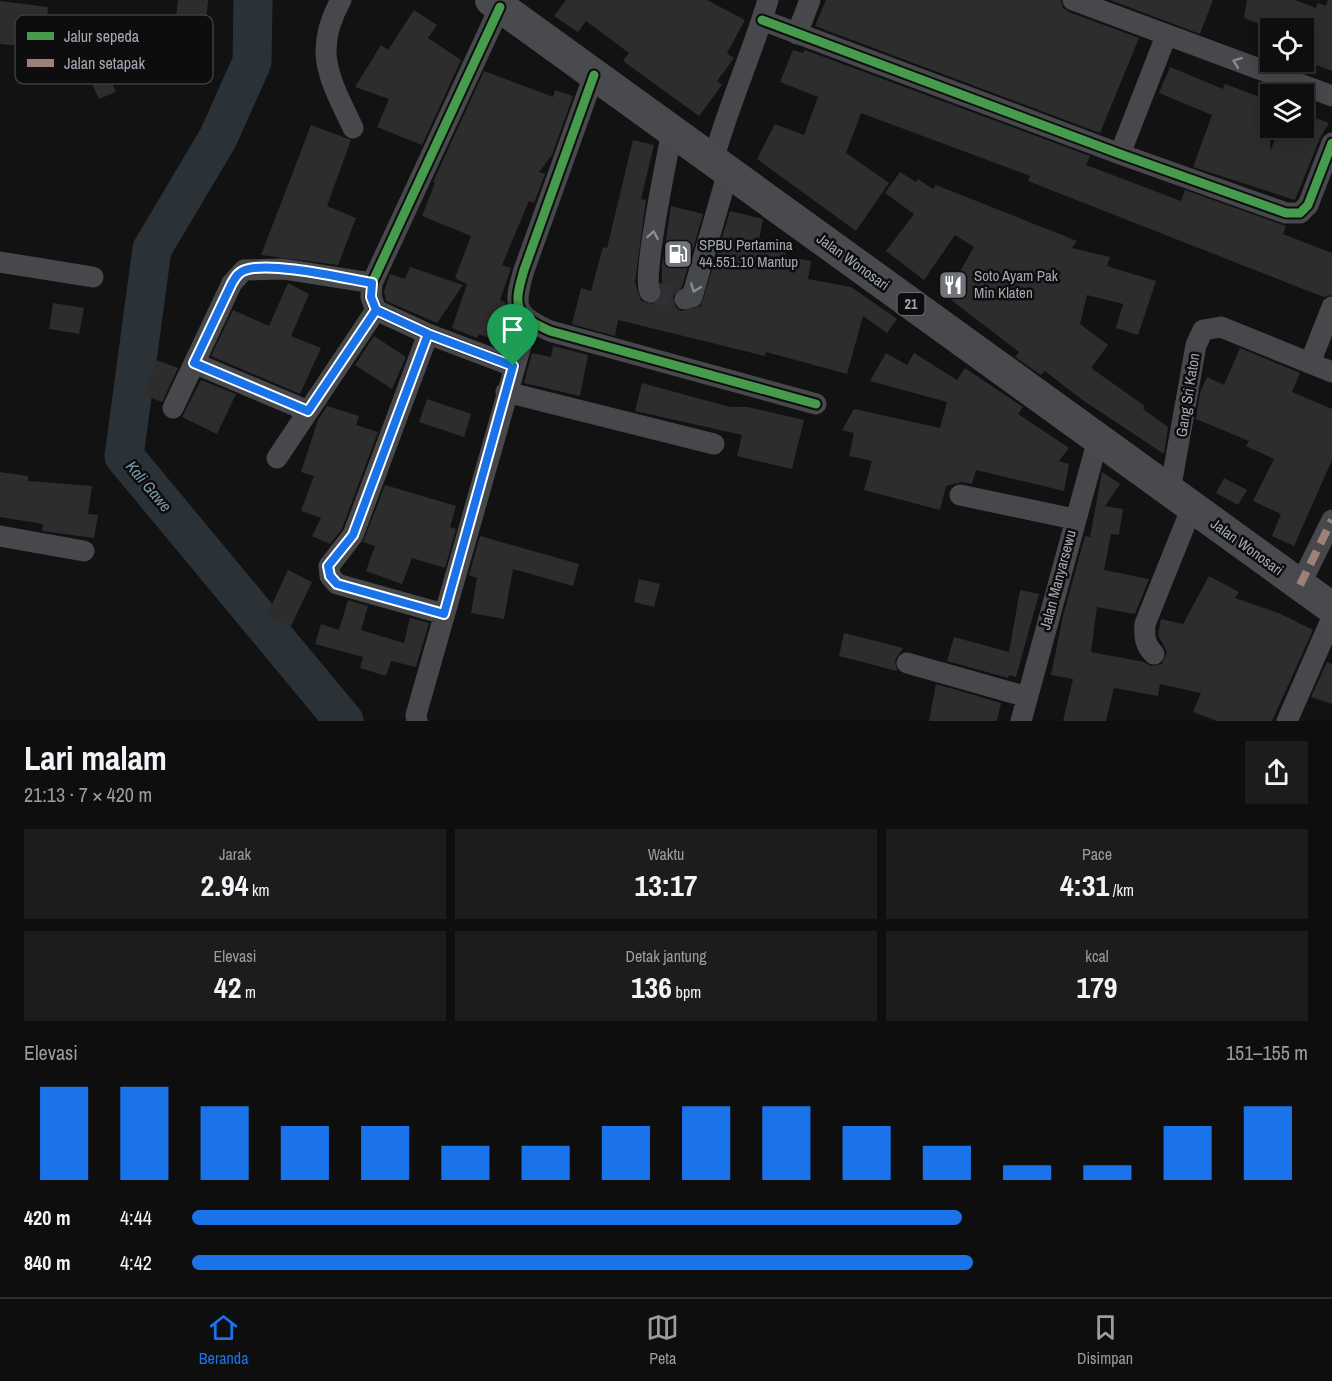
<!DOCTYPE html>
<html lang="id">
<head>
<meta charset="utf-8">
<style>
	:root { --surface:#0e0e0e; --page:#1c1c1c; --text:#f1f3f6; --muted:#9b9c9e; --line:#2e2e2e; --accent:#1a73e8 }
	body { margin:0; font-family:"Archivo Narrow",sans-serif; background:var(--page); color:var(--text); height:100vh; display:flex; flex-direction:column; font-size:22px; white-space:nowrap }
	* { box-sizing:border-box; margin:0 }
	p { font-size:20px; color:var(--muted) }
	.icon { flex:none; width:33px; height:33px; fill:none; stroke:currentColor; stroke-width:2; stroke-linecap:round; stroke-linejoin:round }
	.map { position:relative; height:721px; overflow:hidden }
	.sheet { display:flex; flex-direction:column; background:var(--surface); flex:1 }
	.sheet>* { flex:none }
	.fabs { position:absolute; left:1260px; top:18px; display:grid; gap:12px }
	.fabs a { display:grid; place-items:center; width:54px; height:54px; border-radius:0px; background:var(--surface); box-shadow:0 3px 15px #0003,0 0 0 2px var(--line); font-size:30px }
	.pin { position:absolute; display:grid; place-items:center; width:51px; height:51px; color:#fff; margin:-62px -26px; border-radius:50% 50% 50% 0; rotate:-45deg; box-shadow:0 0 6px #0007 }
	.pin .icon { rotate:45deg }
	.round { display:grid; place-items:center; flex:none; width:63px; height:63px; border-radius:0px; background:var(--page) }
	.summary { display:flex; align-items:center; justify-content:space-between; height:102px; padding:0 24px }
	h1 { font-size:33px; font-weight:700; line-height:45px }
	.metrics { display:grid; grid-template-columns:repeat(3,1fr); gap:9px; height:102px; padding:6px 24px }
	.metrics div { display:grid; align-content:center; border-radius:0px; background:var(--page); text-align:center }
	.metrics b { font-size:30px; font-weight:700 }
	.metrics small { font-size:16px; font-weight:400 }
	.metrics p { font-size:16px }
	.chart { height:168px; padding:12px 24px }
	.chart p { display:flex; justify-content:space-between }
	.chart svg { width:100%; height:108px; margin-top:6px; stroke:var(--accent); stroke-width:6 }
	ul { padding:0 24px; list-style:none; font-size:20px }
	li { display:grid; grid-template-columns:96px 72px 1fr; align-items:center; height:45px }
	li i { height:15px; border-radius:8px; background:var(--accent) }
	.tabs { display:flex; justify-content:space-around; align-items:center; height:84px; border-top:2px solid var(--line); background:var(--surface); font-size:16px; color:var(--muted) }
	.tabs a { display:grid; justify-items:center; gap:3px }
	.tabs .active { color:var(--accent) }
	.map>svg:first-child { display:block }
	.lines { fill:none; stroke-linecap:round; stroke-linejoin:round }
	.river { stroke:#2a3237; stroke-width:39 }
	.building { fill:#2d2d2e }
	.minor-tunnel { stroke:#2f3033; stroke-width:21; stroke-dasharray:21 10; stroke-linecap:butt }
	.minor { stroke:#47484b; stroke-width:21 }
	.highway { stroke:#494a4d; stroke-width:32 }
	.quiet { stroke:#9e8076; stroke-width:8; stroke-dasharray:15 8; stroke-linecap:butt }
	.cycleway-casing { stroke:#0d0d0e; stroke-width:13 }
	.cycleway { stroke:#469c4c; stroke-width:9 }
	.oneway { stroke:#888c94 }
	.route-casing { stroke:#fff; stroke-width:12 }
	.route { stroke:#1a73e8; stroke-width:8 }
	.labels { text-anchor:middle; stroke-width:5; stroke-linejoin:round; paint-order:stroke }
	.shield { fill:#0d0d0e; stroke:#777a82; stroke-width:1.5 }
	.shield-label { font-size:14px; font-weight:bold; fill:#a4a9b3 }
	.poi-label { font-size:15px; fill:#a4a9b3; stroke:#0d0d0e; text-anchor:start }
	.street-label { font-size:15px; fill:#a4a9b3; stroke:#0d0d0e }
	.water-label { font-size:16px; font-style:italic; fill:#7b99ad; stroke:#0d0d0e }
	.key { fill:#0d0d0e; stroke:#3a3c40; stroke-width:1.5 }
	.key-label { font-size:16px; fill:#a4a9b3 }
</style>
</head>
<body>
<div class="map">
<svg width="1332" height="721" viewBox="0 0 1332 721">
	<rect width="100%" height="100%" fill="#121213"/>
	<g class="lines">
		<!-- river -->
		<path class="river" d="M253,0L252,62L218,138L152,249L124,456L344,721"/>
	</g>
	<!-- building -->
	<path class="building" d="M178,0H208L205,32L175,29Z
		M566,0H707L745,20L727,53L734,58L717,81L722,85L699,116L623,61L629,53L586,21L578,32L554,16Z
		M826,0H1061L1063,8L1069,12L1139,38L1100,133L815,26Z
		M1110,0H1213L1200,34Z
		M1247,0H1295L1316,8L1318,3L1326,6L1328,0H1332V71L1305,61L1314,39L1304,35V28H1286L1270,23V28L1244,18Z
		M0,1L48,7L46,31L82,17L102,67L75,77L64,50L0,44Z
		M414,10L437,25L428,38L461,60L422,145L377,127L389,99L355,87L381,45L388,50Z
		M793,50L803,53L805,50L1090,156L1086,165L1181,201L1185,190L1286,226L1283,234L1332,253V295L1324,297L1303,289L1028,181L1030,176L861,113L846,153L889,183L856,231L757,159L775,124L804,135L818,97L780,82Z
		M1170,67L1223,89L1225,84L1270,101V151L1280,128H1304V114L1329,123L1320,138L1295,200L1193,167L1212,115L1159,93Z
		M106,70L116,92L99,99L89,77Z
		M484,71L553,97L555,90L573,96L552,155L539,172L545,174L534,203L529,201L502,265L511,268L500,300L505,302L508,313L497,341L479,334L477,338L452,328L467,284L455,278L471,236L422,216L435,183L433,182Z
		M311,125L351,140L327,206L356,218L338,265L261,255Z
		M633,140L654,145L641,199L646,200L635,282L641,301L653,304L662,296V266L671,206L703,214L682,287L673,296L676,308L681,311L701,306L730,211L763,219L759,239L787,245L785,256L811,261L808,279L851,287L897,319L887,333L863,316L847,374L766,352L765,356L618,320L615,336L572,324L581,288L591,291L603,247L607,248Z
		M900,172L916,182L918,179L933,189L936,185L1077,241L1072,248L1110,257L1107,266L1156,281L1138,335L1116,328L1123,304L1087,295L1080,324L1108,345L1091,368L1145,406L1143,409L1168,427L1164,454L1081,399L1045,371L1041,375L1015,357L1019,352L946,296L974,247L955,235L924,280L886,251L914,214L885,193Z
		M410,267L463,285L437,323L386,301L384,291L390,274L405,279Z
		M288,283L309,294L291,336L321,348L300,394L211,356L233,310L269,326Z
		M53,303L84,308L79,334L49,329Z
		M374,336L406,357L392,389L355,365Z
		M553,346L588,355L580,396L524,383L532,353L551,357Z
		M1240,348L1300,373L1292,392L1332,409V460L1294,546L1272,536L1281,514L1253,501L1274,459L1246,446L1249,441L1196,419L1200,393L1207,377L1224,385Z
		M886,353L907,365L914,353L957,380L965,368L1023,407L1018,414L1069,448L1059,461L1069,464L1064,491L976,470L972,484L962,482L946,486L940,510L864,490L872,461L849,456L854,433L842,430L854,409L940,428L947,402L870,381Z
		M156,360L178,368L162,402L144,395Z
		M201,380L236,394L217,434L182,417Z
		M642,383L730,407H748L804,420L792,469L737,456L742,435L635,411Z
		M427,399L471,414L464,437L419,422Z
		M327,406L359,416L356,425L378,432L342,529L330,544L312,536L321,518L301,511L314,476L301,472L318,420Z
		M0,472L28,476V481L92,486L88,514L98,515L94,538L42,531L43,524L0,517Z
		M1102,472L1120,484L1105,506L1123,509L1119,535L1111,534L1104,570L1149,579L1135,614L1097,607L1091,652L1144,662L1151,666L1162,664L1167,652L1158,635L1161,619L1183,624L1209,576L1239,592L1235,598L1281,614L1313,630L1272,721H1217L1193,712L1201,693L1160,684L1158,696L1114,688L1106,721H1063L1073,679L1051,675L1063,616L1085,536L1090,537Z
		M1224,478L1247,490L1238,505L1216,493Z
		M385,485L456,506L450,527L456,529L445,568L412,558L402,584L366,571L375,546L363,542Z
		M480,536L579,564L573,586L513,569L504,619L471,613L477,578L469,575Z
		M288,570L312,582L291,626L267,615Z
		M639,579L660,584L654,607L634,602Z
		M1020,590L1039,594L1016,677L1009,675L1008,678L947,661L954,637L1009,652Z
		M348,600L368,606L361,630L404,643L410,618L429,623L416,667L391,661L386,676L360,668L363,657L315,644L321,624L339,630Z
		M844,633L903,648L895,660L897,671L839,656Z
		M1327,662L1332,664V704L1311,697Z
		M936,684L1001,703L997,721H929Z"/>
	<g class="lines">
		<!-- minor-tunnel -->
		<path class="minor-tunnel" d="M650,292L685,299"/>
		<!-- minor -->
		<path class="minor" d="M341,0C312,52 330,79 353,128
			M1073,0L1332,96
			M500,7L372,283L371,297L376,310L428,334L513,366
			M762,20L1120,154L1286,213H1300L1308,205L1332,143
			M797,34L810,0
			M594,75L524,270C513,307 514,315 550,331L816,404
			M1120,154L1166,36
			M713,161C728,106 752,54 768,0
			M0,262L93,277
			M650,292C641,281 668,153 672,131
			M685,299L692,297L728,172
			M428,334L353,535L329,566L330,576L337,584L444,614
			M194,363L308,411
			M1310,363L1332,307
			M506,392L714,444
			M173,408L232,283L244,270L283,269L372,283
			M277,458L376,310
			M1170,491L1196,345L1203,330L1221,327L1332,372
			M960,495L1074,519
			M0,536L84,551
			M1300,585L1332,520
			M1154,654C1145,645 1144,637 1145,624L1192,507
			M907,663L1027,697
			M417,721L416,715L528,321
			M1021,721L1098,439
			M1287,721L1332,618"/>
		<!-- highway -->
		<path class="highway" d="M491,0L1332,608"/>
		<!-- quiet -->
		<path class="quiet" d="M1300,585L1332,520"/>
		<!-- cycleway casing -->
		<g class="cycleway-casing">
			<path id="cycleway" d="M500,7L372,283L371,297L376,310L428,334L513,366
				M762,20L1120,154L1286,213H1300L1308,205L1332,143
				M594,75L524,270C513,307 514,315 550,331L816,404"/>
		</g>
		<!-- cycleway -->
		<use href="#cycleway" class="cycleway"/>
	</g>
	<!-- one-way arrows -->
	<defs><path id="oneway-chevron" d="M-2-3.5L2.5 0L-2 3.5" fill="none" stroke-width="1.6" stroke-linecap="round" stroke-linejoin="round" transform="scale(1.5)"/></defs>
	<g class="oneway">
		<use href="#oneway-chevron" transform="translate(1237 62) rotate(-160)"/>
		<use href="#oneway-chevron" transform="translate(653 235) rotate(-80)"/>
		<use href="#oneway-chevron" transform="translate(695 288) rotate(111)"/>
	</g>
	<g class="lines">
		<!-- route casing -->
		<g class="route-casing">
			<path id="route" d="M513,366L428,334L376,310L371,297L372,283C343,278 271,261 245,270C238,272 235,278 232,283L194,363L308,411L376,310L428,334L353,535L328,566L330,576L337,584L444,614L513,366"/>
		</g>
		<!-- route -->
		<use href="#route" class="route"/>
	</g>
	<!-- icons -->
	<defs>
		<g id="fuel-square" transform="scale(1.5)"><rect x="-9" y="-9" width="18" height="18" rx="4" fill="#71747b" stroke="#0d0d0e"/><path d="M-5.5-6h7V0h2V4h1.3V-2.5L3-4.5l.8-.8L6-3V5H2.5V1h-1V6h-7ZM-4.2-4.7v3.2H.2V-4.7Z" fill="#fff"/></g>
		<g id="restaurant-square" transform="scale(1.5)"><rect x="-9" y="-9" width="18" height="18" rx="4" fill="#71747b" stroke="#0d0d0e"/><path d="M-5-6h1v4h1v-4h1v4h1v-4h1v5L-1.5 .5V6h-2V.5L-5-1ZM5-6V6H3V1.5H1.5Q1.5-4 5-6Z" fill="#fff"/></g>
	</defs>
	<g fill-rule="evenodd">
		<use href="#fuel-square" x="678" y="254"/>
		<use href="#restaurant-square" x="953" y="285"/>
	</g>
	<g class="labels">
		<!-- shield labels -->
		<rect class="shield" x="897.5" y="293" width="27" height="22" rx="4.5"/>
		<g class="shield-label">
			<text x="911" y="309">21</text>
		</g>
		<!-- poi labels -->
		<g class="poi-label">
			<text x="699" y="250">SPBU Pertamina<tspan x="699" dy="17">44.551.10 Mantup</tspan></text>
			<text x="974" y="281">Soto Ayam Pak<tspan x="974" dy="17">Min Klaten</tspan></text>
		</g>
		<!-- street labels -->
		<g class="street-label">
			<text transform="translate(853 262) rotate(36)" y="5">Jalan Wonosari</text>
			<text transform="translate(1188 395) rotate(-81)" y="5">Gang Sri Katon</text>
			<text transform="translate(1247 547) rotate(36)" y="5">Jalan Wonosari</text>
			<text transform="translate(1058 580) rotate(-75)" y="5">Jalan Manyarsewu</text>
		</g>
		<!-- water labels -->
		<g class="water-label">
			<text transform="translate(149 486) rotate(50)" y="6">Kali Gawe</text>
		</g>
	</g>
	<!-- legend -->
	<rect x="15" y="15" width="198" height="69" rx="9" class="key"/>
	<rect x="27" y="32" width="27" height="8" fill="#469c4c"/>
	<rect x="27" y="59" width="27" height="8" fill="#9e8076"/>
	<g class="key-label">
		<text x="64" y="42">Jalur sepeda</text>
		<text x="64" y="69">Jalan setapak</text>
	</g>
</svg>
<div class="fabs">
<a><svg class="icon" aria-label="locate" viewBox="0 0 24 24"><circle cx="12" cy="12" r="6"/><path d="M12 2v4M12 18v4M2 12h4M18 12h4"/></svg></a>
<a><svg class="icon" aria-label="layers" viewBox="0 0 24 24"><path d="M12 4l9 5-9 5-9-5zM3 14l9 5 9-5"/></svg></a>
</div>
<div class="pin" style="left:513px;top:366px;background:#1e9e55"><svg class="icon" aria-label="arrive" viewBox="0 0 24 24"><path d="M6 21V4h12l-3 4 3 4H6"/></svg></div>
</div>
<section class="sheet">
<div class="summary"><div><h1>Lari malam</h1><p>21:13 · 7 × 420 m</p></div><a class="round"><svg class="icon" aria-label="share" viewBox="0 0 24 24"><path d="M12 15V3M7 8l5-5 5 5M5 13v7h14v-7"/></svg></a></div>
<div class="metrics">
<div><p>Jarak</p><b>2.94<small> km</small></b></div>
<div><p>Waktu</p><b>13:17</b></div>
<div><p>Pace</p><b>4:31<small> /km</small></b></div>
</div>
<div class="metrics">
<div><p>Elevasi</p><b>42<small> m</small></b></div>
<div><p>Detak jantung</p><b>136<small> bpm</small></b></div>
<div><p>kcal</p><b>179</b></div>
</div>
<div class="chart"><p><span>Elevasi</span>151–155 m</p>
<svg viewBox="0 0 160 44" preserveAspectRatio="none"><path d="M5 44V6M15 44V6M25 44V14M35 44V22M45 44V22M55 44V30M65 44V30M75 44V22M85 44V14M95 44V14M105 44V22M115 44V30M125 44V38M135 44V38M145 44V22M155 44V14"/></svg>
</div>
<ul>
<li><b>420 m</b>4:44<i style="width:69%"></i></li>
<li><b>840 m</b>4:42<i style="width:70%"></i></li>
</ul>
</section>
<nav class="tabs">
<a class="active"><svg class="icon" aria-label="home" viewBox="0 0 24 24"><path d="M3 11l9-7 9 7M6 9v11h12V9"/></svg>Beranda</a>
<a><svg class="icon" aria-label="map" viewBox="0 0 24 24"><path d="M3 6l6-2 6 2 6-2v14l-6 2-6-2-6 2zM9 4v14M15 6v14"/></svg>Peta</a>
<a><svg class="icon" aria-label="saved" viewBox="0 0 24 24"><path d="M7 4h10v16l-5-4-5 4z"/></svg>Disimpan</a>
</nav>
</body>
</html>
